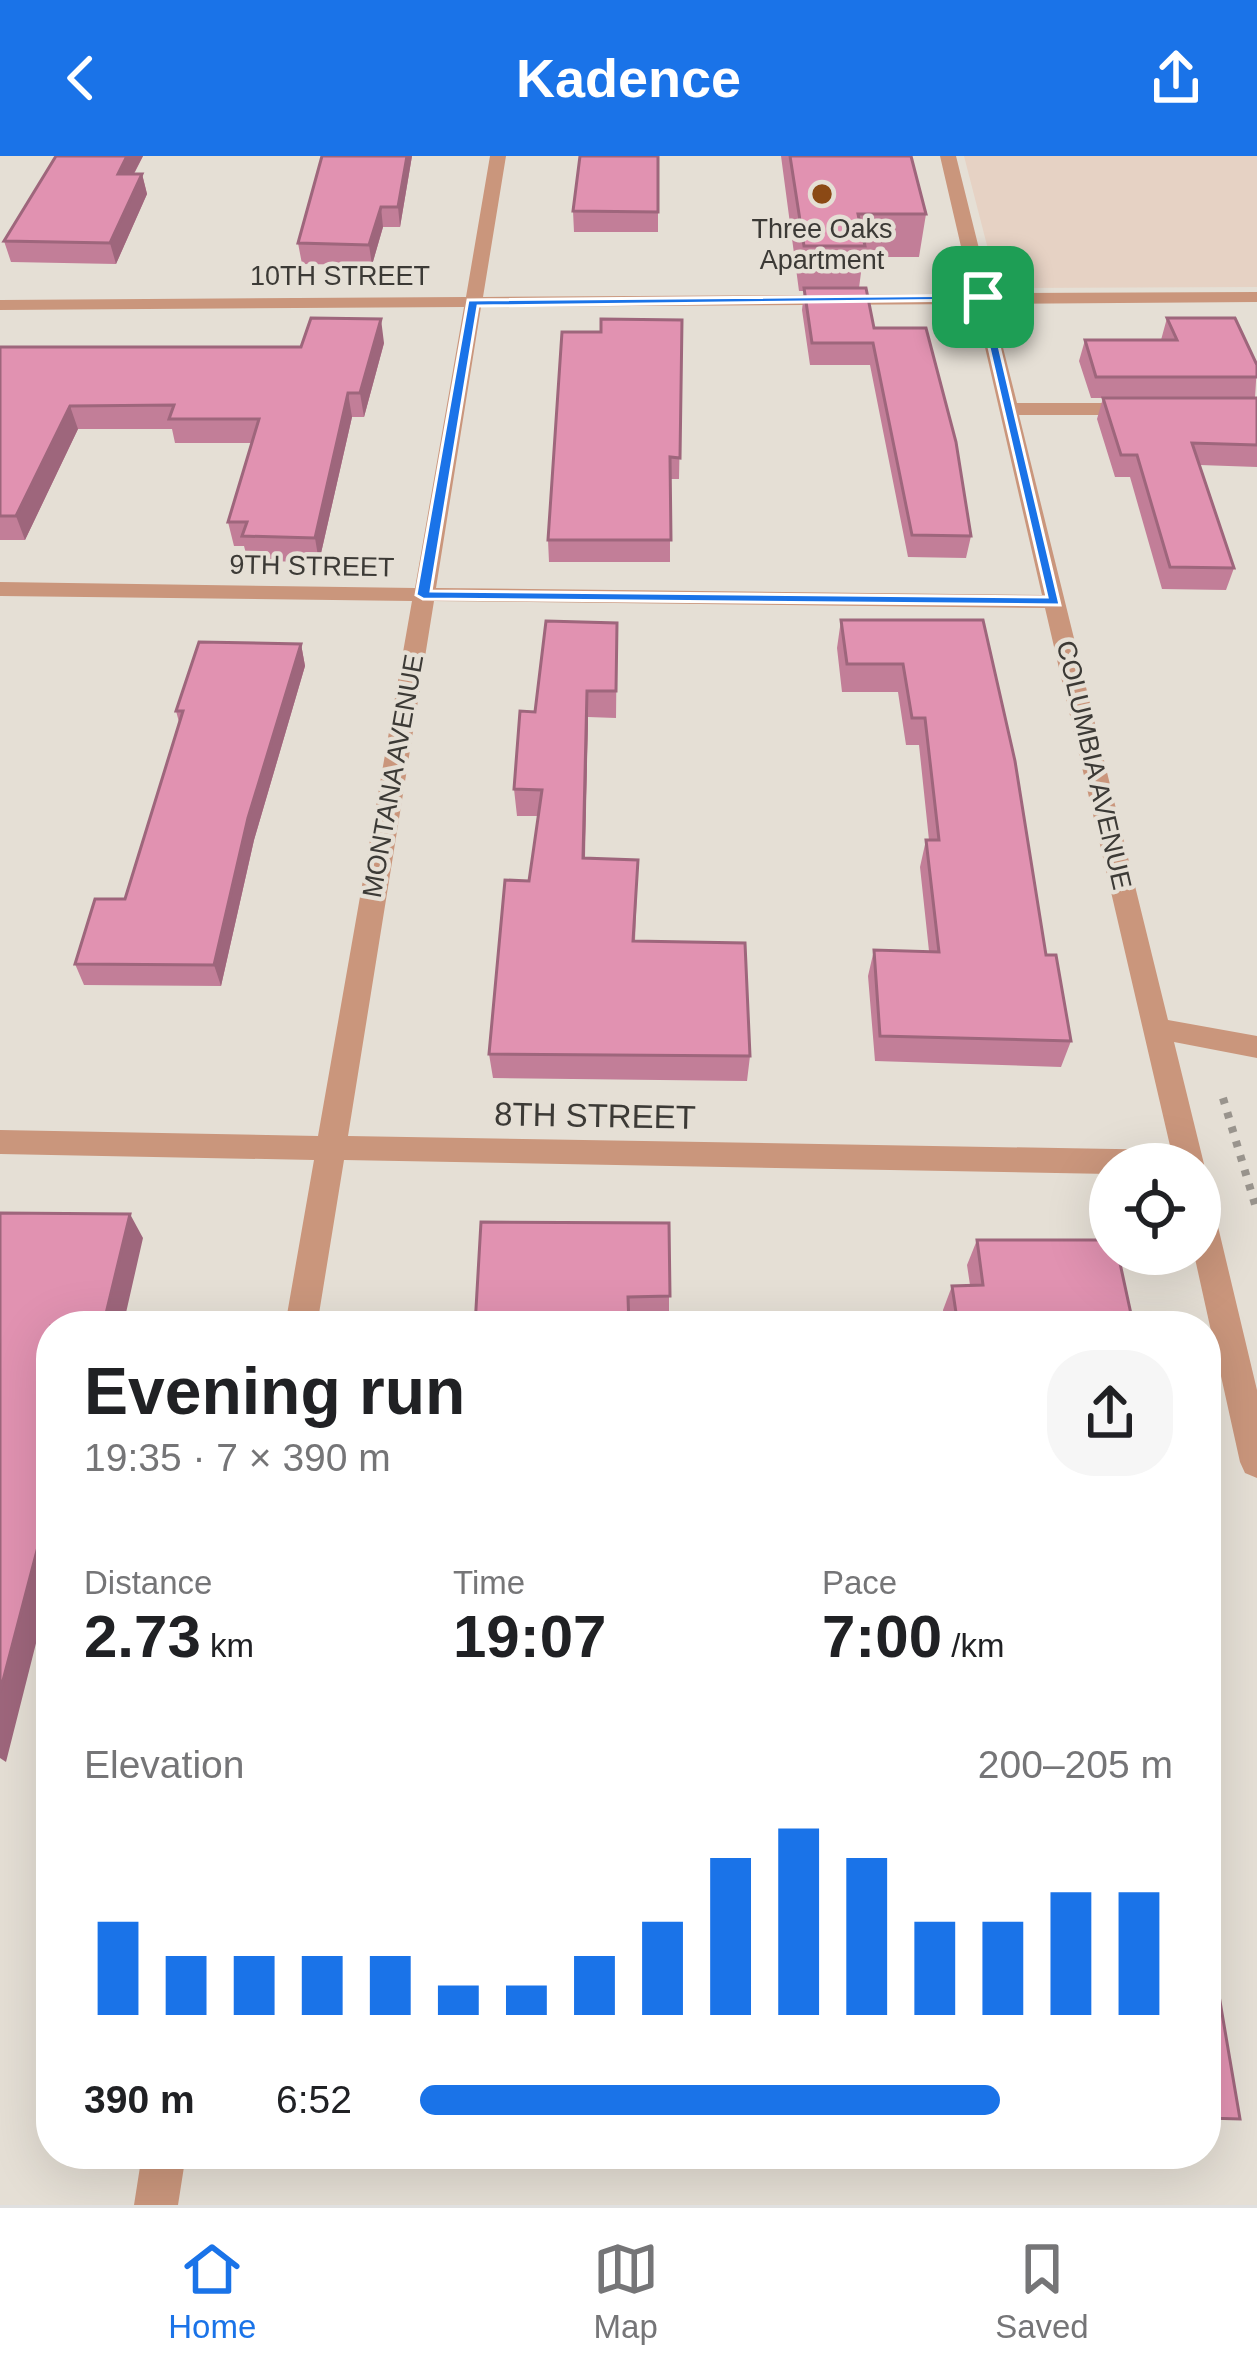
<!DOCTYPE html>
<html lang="en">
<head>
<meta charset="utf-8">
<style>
	:root { --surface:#fff; --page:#f6f6f6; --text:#202124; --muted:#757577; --line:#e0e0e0; --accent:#1a73e8 }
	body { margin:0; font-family:Helvetica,sans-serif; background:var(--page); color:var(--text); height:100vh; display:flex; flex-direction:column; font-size:45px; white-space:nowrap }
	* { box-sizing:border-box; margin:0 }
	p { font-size:39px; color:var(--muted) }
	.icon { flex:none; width:66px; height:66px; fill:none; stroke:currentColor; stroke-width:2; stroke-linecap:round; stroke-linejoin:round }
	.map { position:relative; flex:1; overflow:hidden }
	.panel { position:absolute; left:36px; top:1155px; width:1185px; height:858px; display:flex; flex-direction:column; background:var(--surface); border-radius:48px; box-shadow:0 12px 48px #0002 }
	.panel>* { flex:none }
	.tools { position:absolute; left:1089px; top:987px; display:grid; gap:24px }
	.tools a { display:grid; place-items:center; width:132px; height:132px; border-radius:50%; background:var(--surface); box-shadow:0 12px 48px #0002; font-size:60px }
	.pin { position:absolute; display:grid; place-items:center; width:102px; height:102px; color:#fff; margin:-51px; border-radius:24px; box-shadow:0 6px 18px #0006 }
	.round { display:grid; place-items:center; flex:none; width:126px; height:126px; border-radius:48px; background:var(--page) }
	.headline { display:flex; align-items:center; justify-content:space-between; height:204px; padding:0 48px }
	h1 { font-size:66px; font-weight:600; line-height:90px }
	.metrics { display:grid; grid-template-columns:repeat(3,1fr); gap:18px; height:204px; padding:12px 48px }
	.metrics div { display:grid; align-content:center }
	.metrics b { font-size:60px; font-weight:600 }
	.metrics small { font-size:33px; font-weight:400 }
	.metrics p { font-size:33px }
	.chart { height:336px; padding:24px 48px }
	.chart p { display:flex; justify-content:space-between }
	.chart svg { width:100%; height:216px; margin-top:12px; stroke:var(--accent); stroke-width:6 }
	ul { padding:0 48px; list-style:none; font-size:39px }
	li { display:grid; grid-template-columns:192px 144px 1fr; align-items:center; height:90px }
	li i { height:30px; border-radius:15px; background:var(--accent) }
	header { display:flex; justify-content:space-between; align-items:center; height:156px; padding:0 48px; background:var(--accent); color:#fff; font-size:54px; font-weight:600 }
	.menu { display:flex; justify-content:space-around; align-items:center; height:168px; border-top:3px solid var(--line); background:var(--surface); font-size:33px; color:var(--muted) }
	.menu a { display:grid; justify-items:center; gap:6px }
	.menu .selected { color:var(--accent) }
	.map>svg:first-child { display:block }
	.commercial { fill:#e6d2c4 }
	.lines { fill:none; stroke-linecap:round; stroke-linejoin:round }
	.path { stroke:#99948d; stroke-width:8; stroke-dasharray:6 9; stroke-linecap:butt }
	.minor { fill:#ca967c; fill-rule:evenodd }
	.wall { fill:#c27e98 }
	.shaded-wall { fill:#9e667c }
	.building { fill:#e192b1; stroke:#9e667c; stroke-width:3 }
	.route { fill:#1a73e8; stroke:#fff; stroke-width:3; fill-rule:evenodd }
	.poi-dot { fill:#8b4915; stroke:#e5dfd5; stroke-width:4.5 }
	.labels { text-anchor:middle; stroke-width:9; stroke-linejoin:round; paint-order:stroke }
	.far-poi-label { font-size:27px; fill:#3c3a36; stroke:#e5dfd5 }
	.far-street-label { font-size:27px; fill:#3c3a36; stroke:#e5dfd5 }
	.street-label { font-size:33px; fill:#3c3a36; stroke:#e5dfd5 }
</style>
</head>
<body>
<header><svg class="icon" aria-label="back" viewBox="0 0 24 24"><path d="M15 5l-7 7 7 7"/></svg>Kadence<svg class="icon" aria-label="share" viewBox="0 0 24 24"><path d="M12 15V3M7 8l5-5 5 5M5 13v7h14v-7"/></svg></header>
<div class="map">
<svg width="1257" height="2049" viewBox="0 0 1257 2049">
	<rect width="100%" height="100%" fill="#e5dfd5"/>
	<!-- commercial -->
	<path class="commercial" d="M964,0H1257V131L998,132Z"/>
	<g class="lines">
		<!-- path -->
		<path class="path" d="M1223,942L1257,1055"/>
		<!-- minor -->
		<path class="minor" d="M490,0H506L483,141L972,138L940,0H956L990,137L1257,136V146L992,148L1017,247H1141L1151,253L1141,259H1019L1168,864L1257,880V902L1174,886L1204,1008L1200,1016V1008H1110V1018L344,1004L317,1170H285L314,1004L0,998V974L318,980L412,445L0,440V426L415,432L464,151L0,154V144L466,141ZM975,148L1042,439L436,432L481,151ZM434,445L1045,452L1171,994L348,980Z
			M1200,1045L1211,1049L1215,1058L1257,1234V1322L1245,1317L1240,1306L1194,1098H1200Z
			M142,1998H186L178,2049H134Z"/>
	</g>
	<!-- wall -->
	<path class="wall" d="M56,0H143L134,18H142L147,38L116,108L11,106L4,85Z
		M412,0L400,71H383L372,109L302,108L298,87Z
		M658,0V76H574L573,55Z
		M781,0H911L926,58L919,101H863L859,132L874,172L971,380L966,402L908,401L870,209H810L802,154L804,135H799Z
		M1167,162L1257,209L1255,242H1257V311L1200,309L1234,412L1226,434L1162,433L1130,321H1115L1097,263L1103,242H1091L1079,205L1085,184H1161Z
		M682,164L679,323H670V406H549L548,384L601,176Z
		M384,187L364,261H352L319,406L248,405L244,390H234L228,366L252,287H175L172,273H78L25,384H0V191H301Z
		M841,464H983L1046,799L1071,885L1061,911L875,905L868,820L874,794L929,795L920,711L926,684H929L919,589H906L898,536H842L837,492Z
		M617,467L616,562L588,561L585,702L638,704L635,785L750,900L747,925L493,922L489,898L529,725L538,660H517L514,633L535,556Z
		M301,488L305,510L254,684L221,830L84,829L75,808L125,743L179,566L176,555Z
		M669,1067V1162L475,1170Z
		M977,1084L1131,1158L1124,1170H945L943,1154L952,1130L970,1129L967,1109Z"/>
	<!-- shaded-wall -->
	<path class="shaded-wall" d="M127,0H143L123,38L118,18Z
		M407,0H412L400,71L398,51Z
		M142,18L147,38L116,108L110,87Z
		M381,51L383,71L372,109L369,89Z
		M381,163L384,187L364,261L360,237Z
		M348,237L352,261L319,406L315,382Z
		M70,250L78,273L25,384L16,360Z
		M301,488L305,510L254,684L221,830L214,809L248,662Z
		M587,535L588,561L584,728L583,702Z
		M130,1058L143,1082L123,1170H103Z
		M51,1341V1428L6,1606L0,1602V1536Z"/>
	<!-- building -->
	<path class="building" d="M56,0H127L118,18H142L110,87L4,85Z
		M322,0H407L398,51H381L369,89L298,87Z
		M580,0H658V56L573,55Z
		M790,0H911L926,58H858L865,90H804Z
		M804,132H866L874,172H926L956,286L971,380L912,379L873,187H812Z
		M311,162L381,163L360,237H348L315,382L242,380L247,366H228L259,263H169L174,249L70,250L16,360H0V191H301Z
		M1167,162H1235L1257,209V221H1096L1085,184H1177Z
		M601,163L682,164L680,302L670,301L671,384H548L562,176H601Z
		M1103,242H1257V289L1192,287L1234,412L1170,411L1137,299H1121Z
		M841,464H983L1015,605L1046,799H1056L1071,885L880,880L874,794L939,796L926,684H939L925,562H912L903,508H847Z
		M546,465L617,467L616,535H587L583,702L638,704L633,785L745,787L750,900L489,898L505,724L529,725L542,634L514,633L520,555L535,556Z
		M199,486L301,488L248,662L214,809L75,808L95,743H125L183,555H176Z
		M0,1057L130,1058L103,1170H51V1341L0,1536Z
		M481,1066L669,1067L670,1140L628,1141L629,1170H475Z
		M977,1084H1110V1098H1118L1131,1158H1078L1080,1170H958L952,1130L983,1129Z
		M1206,1763L1240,1963L1206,1962Z"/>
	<!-- route -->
	<path class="route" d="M987,139L1060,449L423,443L416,439L468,144ZM978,144L1047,441L431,435L478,150Z"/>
	<!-- markers -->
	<circle class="poi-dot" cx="822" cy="38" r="12"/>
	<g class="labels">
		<!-- far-poi labels -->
		<g class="far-poi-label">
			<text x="822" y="82">Three Oaks<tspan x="822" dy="31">Apartment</tspan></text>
		</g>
		<!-- far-street labels -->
		<g class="far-street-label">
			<text x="340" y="129">10TH STREET</text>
			<text transform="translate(312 410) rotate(1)" y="9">9TH STREET</text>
			<text transform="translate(1094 609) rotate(77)" y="9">COLUMBIA AVENUE</text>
			<text transform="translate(393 620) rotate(-80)" y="9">MONTANA AVENUE</text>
		</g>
		<!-- street labels -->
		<g class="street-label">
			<text transform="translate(595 959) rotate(1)" y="12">8TH STREET</text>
		</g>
	</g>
</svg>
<div class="tools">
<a><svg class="icon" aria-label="locate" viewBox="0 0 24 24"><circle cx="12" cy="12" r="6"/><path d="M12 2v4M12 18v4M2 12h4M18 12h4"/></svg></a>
</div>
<div class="pin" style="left:983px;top:141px;background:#1e9e55"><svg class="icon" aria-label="arrive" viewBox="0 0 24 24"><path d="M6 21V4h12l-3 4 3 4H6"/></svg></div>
<section class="panel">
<div class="headline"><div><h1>Evening run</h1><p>19:35 · 7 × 390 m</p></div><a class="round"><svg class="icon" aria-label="share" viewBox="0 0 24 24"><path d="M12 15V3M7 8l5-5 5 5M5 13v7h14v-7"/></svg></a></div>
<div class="metrics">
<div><p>Distance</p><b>2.73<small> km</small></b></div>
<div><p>Time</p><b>19:07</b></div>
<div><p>Pace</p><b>7:00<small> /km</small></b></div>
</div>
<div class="chart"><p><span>Elevation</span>200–205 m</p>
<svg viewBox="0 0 160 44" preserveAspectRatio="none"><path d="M5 44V25M15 44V32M25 44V32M35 44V32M45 44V32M55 44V38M65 44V38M75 44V32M85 44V25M95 44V12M105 44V6M115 44V12M125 44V25M135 44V25M145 44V19M155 44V19"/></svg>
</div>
<ul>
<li><b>390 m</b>6:52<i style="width:77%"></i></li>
</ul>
</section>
</div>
<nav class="menu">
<a class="selected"><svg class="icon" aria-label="home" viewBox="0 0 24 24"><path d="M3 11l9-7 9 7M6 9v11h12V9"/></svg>Home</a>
<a><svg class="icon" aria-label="map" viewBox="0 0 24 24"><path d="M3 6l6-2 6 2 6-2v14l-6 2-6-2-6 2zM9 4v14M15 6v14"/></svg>Map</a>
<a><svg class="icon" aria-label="saved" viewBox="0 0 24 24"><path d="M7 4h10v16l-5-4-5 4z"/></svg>Saved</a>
</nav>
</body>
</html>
